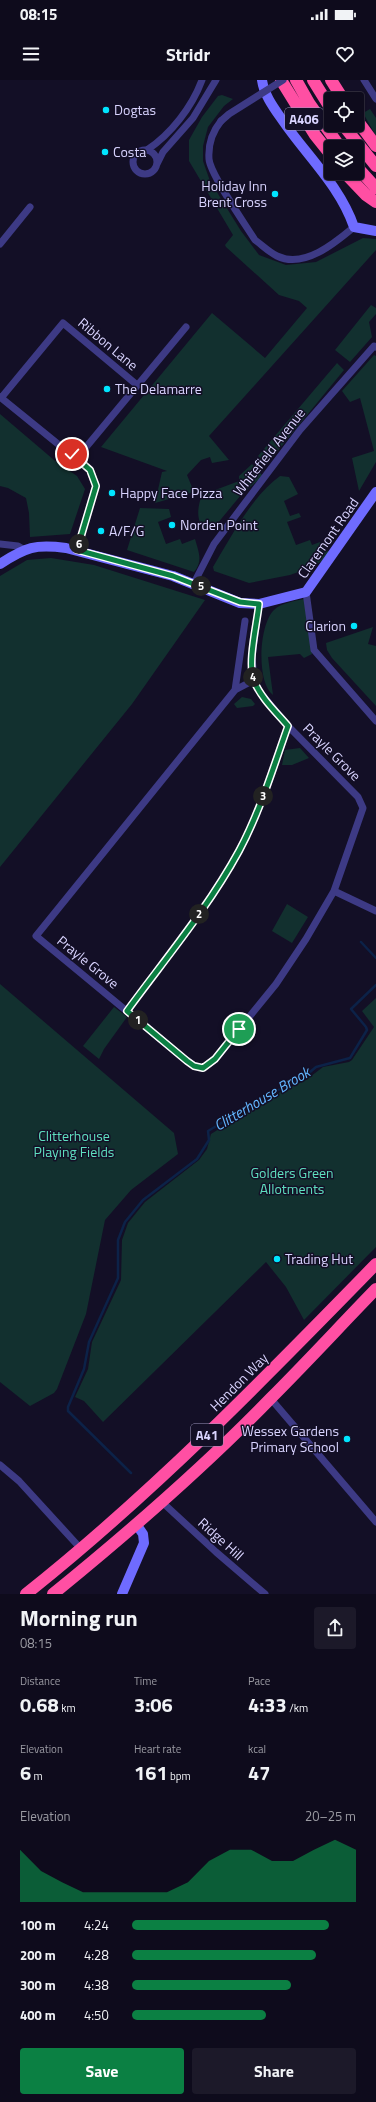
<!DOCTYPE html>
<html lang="en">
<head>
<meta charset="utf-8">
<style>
	:root { --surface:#0e0b1c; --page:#1c1929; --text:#f1f3f6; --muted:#9b9ba3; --line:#2e2b3b; --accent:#0b8043 }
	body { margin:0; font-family:"Titillium Web",sans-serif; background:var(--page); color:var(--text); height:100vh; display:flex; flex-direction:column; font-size:15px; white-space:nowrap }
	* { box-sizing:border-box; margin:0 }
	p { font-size:13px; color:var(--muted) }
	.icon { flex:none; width:22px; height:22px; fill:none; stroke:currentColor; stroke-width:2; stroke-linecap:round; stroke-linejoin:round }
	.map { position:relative; height:1514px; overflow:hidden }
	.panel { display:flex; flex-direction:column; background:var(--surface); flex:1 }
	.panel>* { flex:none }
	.buttons { position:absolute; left:324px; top:12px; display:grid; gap:8px }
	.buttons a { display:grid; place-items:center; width:40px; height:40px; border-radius:4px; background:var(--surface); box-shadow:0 1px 3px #0004,0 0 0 1px var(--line); font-size:20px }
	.pin { position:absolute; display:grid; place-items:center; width:34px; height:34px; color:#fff; margin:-17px; border:2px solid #fff; border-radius:50%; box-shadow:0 1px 4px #0007 }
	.km { position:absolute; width:20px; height:20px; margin:-10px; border-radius:50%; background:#222; color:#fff; font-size:11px; line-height:20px; text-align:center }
	.round { display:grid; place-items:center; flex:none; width:42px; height:42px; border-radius:4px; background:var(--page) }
	.overview { display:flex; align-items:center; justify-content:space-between; height:68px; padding:0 20px }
	h1 { font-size:22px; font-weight:700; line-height:30px }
	.metrics { display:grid; grid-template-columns:repeat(3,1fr); gap:6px; height:68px; padding:4px 20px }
	.metrics div { display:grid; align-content:center }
	.metrics b { font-size:20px; font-weight:700 }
	.metrics small { font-size:11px; font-weight:400 }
	.metrics p { font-size:11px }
	.chart { height:112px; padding:8px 20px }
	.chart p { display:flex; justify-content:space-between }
	.chart svg { width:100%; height:72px; margin-top:4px; fill:var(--accent); opacity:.7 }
	.button { display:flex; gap:8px; margin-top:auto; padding:8px 20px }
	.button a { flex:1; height:46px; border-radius:4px; background:var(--accent); color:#fff; font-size:16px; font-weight:700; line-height:46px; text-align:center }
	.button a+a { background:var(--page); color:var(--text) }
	ul { padding:0 20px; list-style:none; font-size:13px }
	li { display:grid; grid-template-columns:64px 48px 1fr; align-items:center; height:30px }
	li i { height:10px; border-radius:5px; background:var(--accent) }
	.status { display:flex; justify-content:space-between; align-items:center; height:28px; padding:0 20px; background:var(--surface); direction:ltr }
	.status svg { height:11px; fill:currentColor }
	header { display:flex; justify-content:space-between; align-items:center; height:52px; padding:0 20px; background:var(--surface); font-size:18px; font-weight:700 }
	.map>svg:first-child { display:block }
	.green { fill:#12302f }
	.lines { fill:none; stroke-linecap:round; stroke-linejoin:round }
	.stream { stroke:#0c2248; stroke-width:2.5 }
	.street { stroke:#3d3a85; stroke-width:7 }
	.secondary { stroke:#6f6bff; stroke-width:10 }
	.highway { stroke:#ff4fa3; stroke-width:12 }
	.street-bridge { stroke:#3d3a85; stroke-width:7 }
	.route-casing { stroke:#fff; stroke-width:8 }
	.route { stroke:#0b8043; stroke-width:5 }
	.poi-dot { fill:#00e5ff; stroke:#130f26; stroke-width:1.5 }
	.labels { text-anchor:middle; stroke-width:3; stroke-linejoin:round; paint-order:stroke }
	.shield { fill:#130f26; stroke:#9e99be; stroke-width:1 }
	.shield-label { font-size:13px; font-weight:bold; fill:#d9d4ff }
	.poi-label { font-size:14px; fill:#d9d4ff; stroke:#130f26; text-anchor:start }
	.street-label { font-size:14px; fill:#d9d4ff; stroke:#130f26 }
	.park-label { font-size:14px; fill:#5fe0c0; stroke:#130f26 }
	.water-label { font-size:15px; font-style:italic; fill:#62b6ff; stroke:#130f26 }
</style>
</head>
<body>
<div class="status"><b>08:15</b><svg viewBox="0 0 49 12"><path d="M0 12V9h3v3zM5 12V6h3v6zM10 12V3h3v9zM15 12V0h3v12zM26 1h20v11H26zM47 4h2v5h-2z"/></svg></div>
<header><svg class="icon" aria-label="menu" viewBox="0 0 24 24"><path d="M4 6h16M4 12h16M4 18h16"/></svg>Stridr<svg class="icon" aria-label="heart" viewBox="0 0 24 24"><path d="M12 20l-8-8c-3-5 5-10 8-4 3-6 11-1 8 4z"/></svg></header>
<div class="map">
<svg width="376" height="1514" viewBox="0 0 376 1514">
	<rect width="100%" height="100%" fill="#130f26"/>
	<!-- green -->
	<path class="green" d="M222,15L233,19L224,26L208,47L203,66V81L210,101L241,151L259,175L286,185L316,182L363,158L376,159V170L209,356L229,380L212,383L210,377L201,380L187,395L194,412L155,423L162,392L167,391L101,367L212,233L265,278L307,228L299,221L279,215L226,167L225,165L233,155L189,81V60L202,37L218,16Z
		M370,29L376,38V56L363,33Z
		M371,225L376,228V234L369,242L372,257L350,282L335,270Z
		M374,275L376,276V382L359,411L352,378L374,371L360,318L350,322L342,311Z
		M337,283L344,290L267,384L258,376Z
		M0,334L54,380L77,396L85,409L70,454L30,457L29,433L26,418L8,408L0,406Z
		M252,384L263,396L241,415L212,450L205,451C196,440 197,428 202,415L239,401V396Z
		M280,396L289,397L298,414L284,421L290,436L299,433L301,437L287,442L296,465L310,460L312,465L320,462L330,474L315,486L290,495L249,503L214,491L213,487C231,457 252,416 280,396Z
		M140,428L169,429L171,437L158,442L166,464L180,459L182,464L195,459C199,473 203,481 194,492L127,470Z
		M51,478L94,485L205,520L132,624L0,787V496L27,480Z
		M304,519L312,574L304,578L300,574L268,577L273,615C256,602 259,544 274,530C281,523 295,521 304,519Z
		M373,547L368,564L376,566V626L332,578L327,570L326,563Z
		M242,617L251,619L255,624L253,626L237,628L234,624Z
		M300,668L309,678L292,685H282L285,670Z
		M287,824L308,837L292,863L272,851Z
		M0,904L174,1053L178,1074L131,1110L105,1140L86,1234L57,1309L54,1313L30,1326L0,1302Z
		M376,918V1167L304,1240L286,1207L266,1182L103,1342L84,1321L75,1317L88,1289L92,1262L121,1200L122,1160L128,1143L145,1122L199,1080L207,1069L211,1054L272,1016L306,1000L323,987L349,982L352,980L374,947L362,931Z
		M114,927L127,937L104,969L99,979L83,966Z"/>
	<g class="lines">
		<!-- stream -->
		<path class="stream" d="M361,862L376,878
			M131,1393L68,1331V1327L84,1289L89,1262L118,1198V1160L125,1142L143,1120L197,1079L209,1060L208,1051L270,1014L303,998L316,987L350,978L367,950L366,947L351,929L376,905"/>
		<!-- street -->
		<path class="street" d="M364,0L376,19
			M221,41C212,52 208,64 209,79C210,94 245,144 255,160C262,165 269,172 277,176C304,189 335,163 354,147
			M147,70C171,54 192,27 202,0
			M133 82a12 12 0 1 1 24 0a12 12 0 1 1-24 0Z
			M157,84L163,72L193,38L216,0
			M0,164L30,127
			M0,317L90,390L96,406L77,470
			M1,318L63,243L137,305
			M77,378L186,247
			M0,464L18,466L23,469
			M194,503L214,464L300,350L374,266L376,267
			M306,512L314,570L376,641
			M254,600L235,610L36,856L187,981L195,986L203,988L215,979L276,904L306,859L334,811L363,728L358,717L288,646L259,611L254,600L252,577L259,524
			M235,610L245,541
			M334,811L376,831
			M127,931C165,879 208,828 239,771C260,732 273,688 288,646
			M271,1319L376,1442
			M0,1385L19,1401L82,1470
			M162,1422L216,1472L265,1514"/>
		<!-- secondary -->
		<path class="secondary" d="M262,0C264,15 274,28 283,41C307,76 340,106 354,147L376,151
			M0,484C26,467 35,464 66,468L173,496L240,523L259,524L306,512L376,412
			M122,1514L144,1463L143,1454L136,1444"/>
		<!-- highway -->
		<path class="highway" d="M281,0L315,55L331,75
			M296,0L309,23L340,67
			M313,0L331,29
			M331,0L343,19
			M357,40L376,66
			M343,45L376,86
			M357,87L376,108
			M345,93L366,115L376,122
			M26,1514C152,1414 264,1299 376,1184
			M53,1514C128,1453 203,1388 271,1318C307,1282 341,1245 376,1209"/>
		<!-- street-bridge -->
		<path class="street-bridge" d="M221,41L229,34L283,0"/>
	</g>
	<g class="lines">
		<!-- route casing -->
		<g class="route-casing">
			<path id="route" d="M72,374L90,390L96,406L77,470L173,496L240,522L259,524C257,544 247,583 254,601C261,618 276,632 288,646C273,688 260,732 239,771C208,828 165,879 127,931L187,981L194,986L203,988L215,979L239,949"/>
		</g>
		<!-- route -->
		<use href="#route" class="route"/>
	</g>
	<!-- markers -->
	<g class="poi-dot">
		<circle cx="106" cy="30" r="4"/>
		<circle cx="105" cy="72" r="4"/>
		<circle cx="275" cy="114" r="4"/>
		<circle cx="107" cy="309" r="4"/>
		<circle cx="112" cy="413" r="4"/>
		<circle cx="172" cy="445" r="4"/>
		<circle cx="101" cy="451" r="4"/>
		<circle cx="354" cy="546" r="4"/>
		<circle cx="277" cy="1179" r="4"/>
		<circle cx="347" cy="1359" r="4"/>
	</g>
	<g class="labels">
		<!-- shield labels -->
		<g class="shield">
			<rect x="285" y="28" width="38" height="22" rx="3"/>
			<rect x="191" y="1344" width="32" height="22" rx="3"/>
		</g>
		<g class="shield-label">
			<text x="304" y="44">A406</text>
			<text x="207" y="1360">A41</text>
		</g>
		<!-- poi labels -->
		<g class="poi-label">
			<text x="114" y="35">Dogtas</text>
			<text x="113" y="77">Costa</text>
			<text x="267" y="111" text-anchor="end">Holiday Inn<tspan x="267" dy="16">Brent Cross</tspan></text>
			<text x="115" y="314">The Delamarre</text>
			<text x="120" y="418">Happy Face Pizza</text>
			<text x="180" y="450">Norden Point</text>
			<text x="109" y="456">A/F/G</text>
			<text x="346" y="551" text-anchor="end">Clarion</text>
			<text x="285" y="1184">Trading Hut</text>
			<text x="339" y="1356" text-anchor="end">Wessex Gardens<tspan x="339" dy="16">Primary School</tspan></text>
		</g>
		<!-- street labels -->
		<g class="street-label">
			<text transform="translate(108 264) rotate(40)" y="5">Ribbon Lane</text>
			<text transform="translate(269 372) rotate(-52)" y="5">Whitefield Avenue</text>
			<text transform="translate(328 458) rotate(-55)" y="5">Claremont Road</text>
			<text transform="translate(332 672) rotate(45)" y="5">Prayle Grove</text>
			<text transform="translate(88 882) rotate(39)" y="5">Prayle Grove</text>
			<text transform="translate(239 1302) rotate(-45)" y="5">Hendon Way</text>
			<text transform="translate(221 1459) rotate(42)" y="5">Ridge Hill</text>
		</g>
		<!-- park labels -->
		<g class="park-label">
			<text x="74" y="1061">Clitterhouse<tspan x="74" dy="16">Playing Fields</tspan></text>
			<text x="292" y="1098">Golders Green<tspan x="292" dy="16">Allotments</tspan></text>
		</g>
		<!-- water labels -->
		<g class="water-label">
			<text transform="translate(262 1019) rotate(-31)" y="5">Clitterhouse Brook</text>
		</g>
	</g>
</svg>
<div class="buttons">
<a><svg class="icon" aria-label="locate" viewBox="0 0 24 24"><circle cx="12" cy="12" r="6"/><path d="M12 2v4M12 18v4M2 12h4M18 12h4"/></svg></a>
<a><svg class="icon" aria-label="layers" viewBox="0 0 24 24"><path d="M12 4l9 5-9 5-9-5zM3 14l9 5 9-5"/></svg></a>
</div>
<div class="pin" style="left:239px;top:949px;background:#1e9e55"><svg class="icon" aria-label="arrive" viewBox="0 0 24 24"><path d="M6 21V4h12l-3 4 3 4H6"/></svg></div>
<div class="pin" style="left:72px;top:374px;background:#d93025"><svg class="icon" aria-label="check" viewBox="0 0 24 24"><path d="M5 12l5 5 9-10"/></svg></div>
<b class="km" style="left:138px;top:940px">1</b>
<b class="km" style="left:199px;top:834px">2</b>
<b class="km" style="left:263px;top:716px">3</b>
<b class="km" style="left:253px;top:597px">4</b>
<b class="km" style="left:201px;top:506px">5</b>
<b class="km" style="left:79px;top:464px">6</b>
</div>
<section class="panel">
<div class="overview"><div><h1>Morning run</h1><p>08:15</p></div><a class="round"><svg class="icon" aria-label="share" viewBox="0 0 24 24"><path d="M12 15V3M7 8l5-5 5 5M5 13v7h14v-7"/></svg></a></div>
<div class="metrics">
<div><p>Distance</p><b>0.68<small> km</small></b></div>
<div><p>Time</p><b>3:06</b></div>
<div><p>Pace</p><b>4:33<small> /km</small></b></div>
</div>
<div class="metrics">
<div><p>Elevation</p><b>6<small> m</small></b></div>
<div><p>Heart rate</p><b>161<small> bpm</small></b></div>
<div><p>kcal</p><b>47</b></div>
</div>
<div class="chart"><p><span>Elevation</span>20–25 m</p>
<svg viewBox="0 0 160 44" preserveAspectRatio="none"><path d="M0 44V12L10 25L20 32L30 38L40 38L50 38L60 38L70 38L80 32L90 19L100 12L110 12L120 19L130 19L140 12L150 6L160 12V44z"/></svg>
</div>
<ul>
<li><b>100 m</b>4:24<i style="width:88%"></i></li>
<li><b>200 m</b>4:28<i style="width:82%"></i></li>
<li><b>300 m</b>4:38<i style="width:71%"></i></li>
<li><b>400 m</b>4:50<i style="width:60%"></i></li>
</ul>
<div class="button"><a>Save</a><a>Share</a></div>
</section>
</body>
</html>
